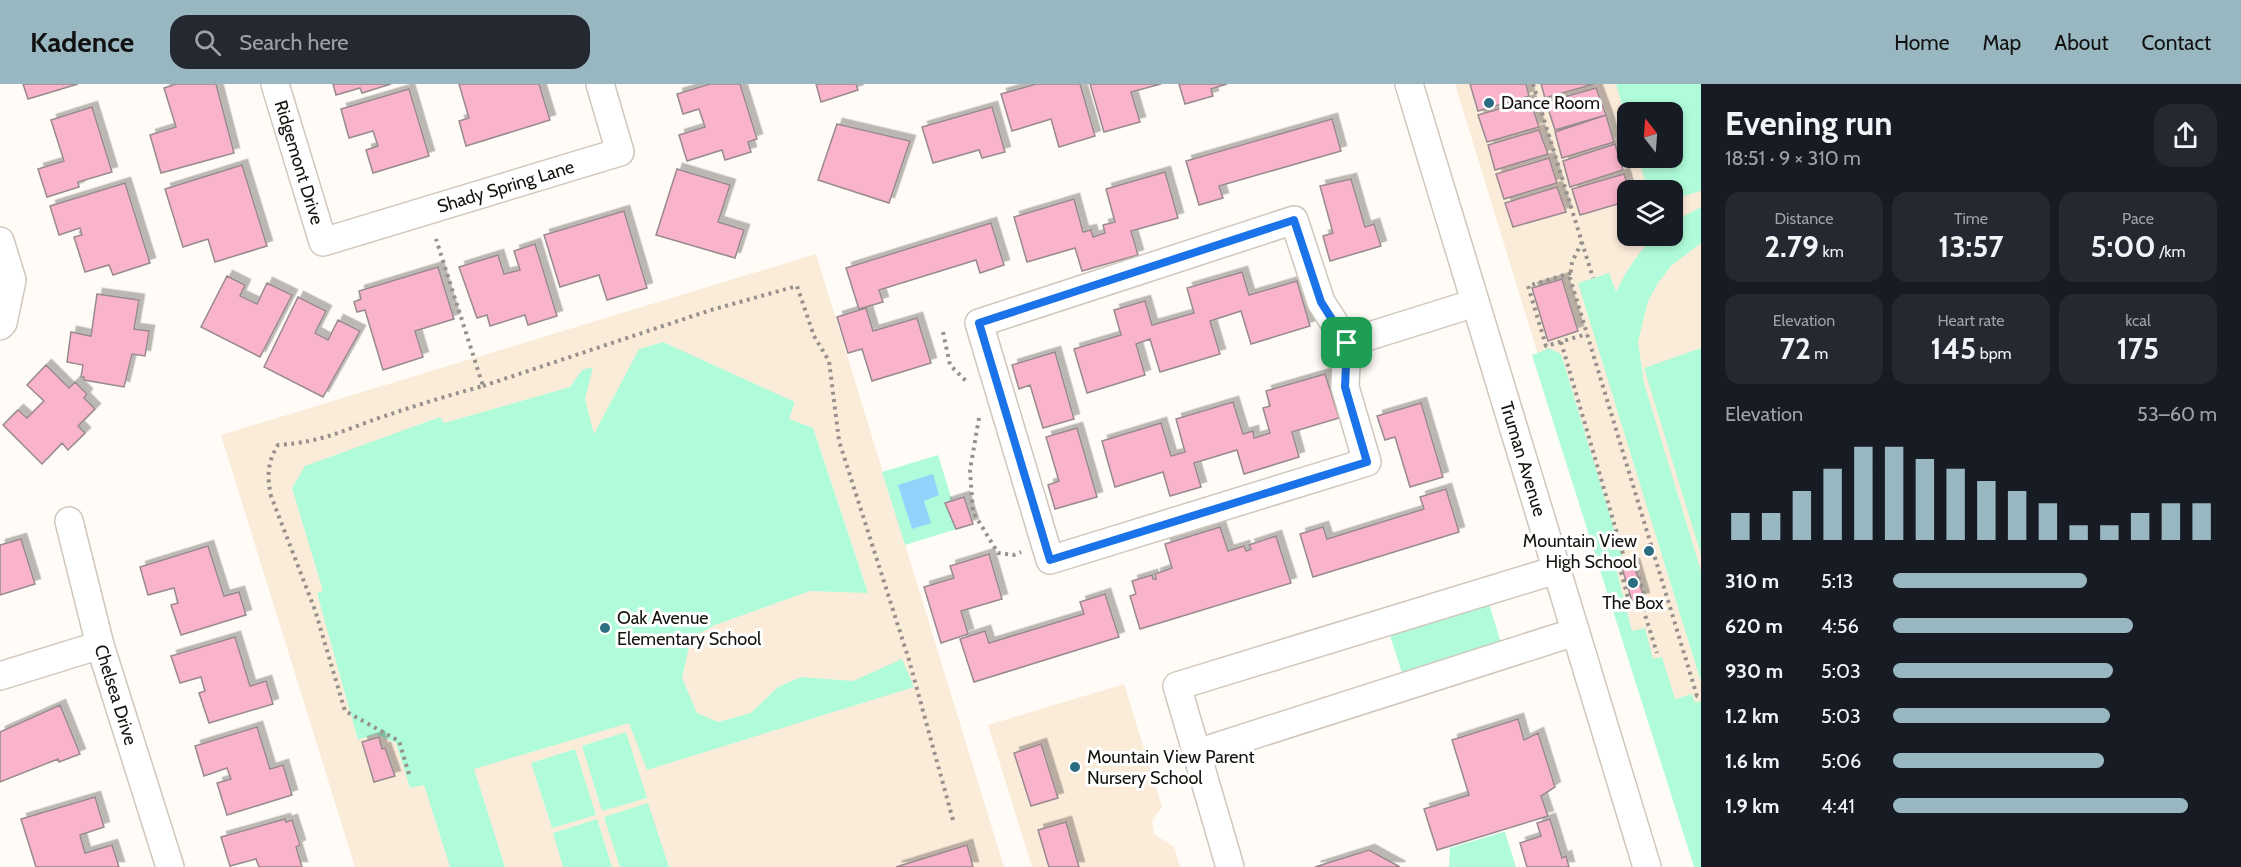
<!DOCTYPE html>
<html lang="en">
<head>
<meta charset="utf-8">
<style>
	:root { --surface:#171b24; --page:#242831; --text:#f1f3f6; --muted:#9ea1a6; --accent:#99b7c1 }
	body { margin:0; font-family:Cabin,sans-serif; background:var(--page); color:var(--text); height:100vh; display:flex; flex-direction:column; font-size:22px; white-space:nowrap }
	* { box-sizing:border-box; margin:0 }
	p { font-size:20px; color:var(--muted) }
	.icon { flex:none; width:33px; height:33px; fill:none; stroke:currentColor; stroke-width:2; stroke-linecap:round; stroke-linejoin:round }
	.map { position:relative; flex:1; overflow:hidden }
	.panel { display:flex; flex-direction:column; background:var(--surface); width:540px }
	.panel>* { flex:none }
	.needle { width:39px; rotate:343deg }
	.controls { position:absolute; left:1617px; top:18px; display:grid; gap:12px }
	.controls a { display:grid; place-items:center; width:66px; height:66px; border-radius:12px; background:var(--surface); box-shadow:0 3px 9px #0003; font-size:30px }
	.pin { position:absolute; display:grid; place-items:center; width:51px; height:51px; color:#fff; margin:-26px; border-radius:12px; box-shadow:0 3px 9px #0006 }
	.round { display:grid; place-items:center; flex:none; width:63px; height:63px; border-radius:18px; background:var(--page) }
	.overview { display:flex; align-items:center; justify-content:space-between; height:102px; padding:0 24px }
	h1 { font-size:33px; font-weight:700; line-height:45px }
	.stats { display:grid; grid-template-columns:repeat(3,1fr); gap:9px; height:102px; padding:6px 24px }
	.stats div { display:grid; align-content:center; border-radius:15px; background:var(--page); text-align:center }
	.stats b { font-size:30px; font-weight:700 }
	.stats small { font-size:16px; font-weight:400 }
	.stats p { font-size:16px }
	.chart { height:168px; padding:12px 24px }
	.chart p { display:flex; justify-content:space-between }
	.chart svg { width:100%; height:108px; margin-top:6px; stroke:var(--accent); stroke-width:6 }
	ul { padding:0 24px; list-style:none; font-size:20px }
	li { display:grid; grid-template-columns:96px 72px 1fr; align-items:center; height:45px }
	li i { height:15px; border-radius:8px; background:var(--accent) }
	header { display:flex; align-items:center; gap:36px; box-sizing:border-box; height:84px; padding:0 30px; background:var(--accent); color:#111 }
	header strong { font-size:28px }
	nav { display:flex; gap:33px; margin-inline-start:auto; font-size:21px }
	.search { width:420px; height:54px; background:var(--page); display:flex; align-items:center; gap:15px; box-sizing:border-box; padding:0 21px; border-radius:18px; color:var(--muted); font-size:22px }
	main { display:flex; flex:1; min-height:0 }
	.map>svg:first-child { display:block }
	.built { fill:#fbecda; fill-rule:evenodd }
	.green { fill:#b0fcda }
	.water { fill:#92d3fb }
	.building { fill:#f9b3cb; stroke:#988a8e; stroke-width:1.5; filter:url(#shadow) }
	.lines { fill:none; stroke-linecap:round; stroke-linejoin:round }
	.minor-casing { stroke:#d0c7bc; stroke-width:30 }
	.path { stroke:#95918d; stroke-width:4; stroke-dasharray:3 4.5; stroke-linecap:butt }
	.minor { stroke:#fff; stroke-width:27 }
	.route-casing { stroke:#fff; stroke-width:12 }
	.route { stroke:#1a73e8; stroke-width:8 }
	.poi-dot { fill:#2d6d81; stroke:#fff; stroke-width:2 }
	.labels { text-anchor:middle; stroke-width:6; stroke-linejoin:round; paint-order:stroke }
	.poi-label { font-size:18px; fill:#171410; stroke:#fff; text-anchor:start }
	.street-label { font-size:18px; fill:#171410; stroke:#fff }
</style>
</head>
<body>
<header>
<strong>Kadence</strong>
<div class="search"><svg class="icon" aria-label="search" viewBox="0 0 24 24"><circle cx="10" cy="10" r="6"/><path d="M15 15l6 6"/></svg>Search here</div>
<nav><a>Home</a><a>Map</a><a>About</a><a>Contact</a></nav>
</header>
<main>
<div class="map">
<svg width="1701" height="783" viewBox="0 0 1701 783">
	<defs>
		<filter id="shadow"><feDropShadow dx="5.5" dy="-5.5" stdDeviation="0" flood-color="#0004"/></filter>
	</defs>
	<rect width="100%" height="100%" fill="#fffbf6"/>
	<!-- built -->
	<path class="built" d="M1455,0H1701V783H1695ZM1628,28H1672V74H1628ZM1628,106H1672V152H1628Z
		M816,170L1004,783H355L221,351Z
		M1124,600L1162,723L1152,737L1154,750L1174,763L1180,783H1032L988,641Z"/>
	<!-- green -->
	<path class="green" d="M1616,0H1701V107L1673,115L1672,106H1648L1638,74H1672V28H1628L1627,37Z
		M1701,123V159L1671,182L1658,199L1648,217L1638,258L1644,299L1701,487V598L1578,199L1609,189L1616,208C1626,187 1638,168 1656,152H1672L1673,138Z
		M663,258L795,318L789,335L813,344L868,509L810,507L715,541L691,554L682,594L697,629L718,638L751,629L778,603L801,593L853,597L902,575L914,603L647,686L629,639L474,685L505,783H450L424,701L410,704L396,659L376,650L358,656L317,509L323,507L292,404L305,382L440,333L444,339L570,303L582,286L593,283L585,315L594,350L639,265Z
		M1549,264L1561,270L1618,458L1624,480L1616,484L1632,547L1645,544L1653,575L1662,573L1675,615L1692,610L1695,619L1701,617V783H1694L1532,271Z
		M1701,264V471L1644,284Z
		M938,371L952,416L964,413L973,440L905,461L882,388Z
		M1485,507L1502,562L1403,592L1385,536Z
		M626,648L647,714L602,727L582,662Z
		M575,665L596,731L552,744L531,679Z
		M648,719L669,783H620L604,733Z
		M597,735L612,783H563L553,749Z
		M1503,748H1505L1516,783H1449L1450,764Z"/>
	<!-- water -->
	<path class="water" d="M933,390L939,411L924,417L931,439L912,445L898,401Z"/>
	<!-- building -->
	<path class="building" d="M23,0H78L28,15Z
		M176,0H216L234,69L161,89L150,51L176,43L164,4Z
		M333,0H391L362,9L360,4L336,11Z
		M459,0H539L550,36L466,62L459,37L469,34Z
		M710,0H740L757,55L748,58L751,68L725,76L722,66L687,77L679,51L705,43L699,25L683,30L677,10Z
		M816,0H856L858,6L821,18Z
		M1036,0H1080L1095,52L1059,63L1051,35L1012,47L1001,10Z
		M1090,0H1161L1131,8L1140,38L1104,48Z
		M1179,0H1227L1211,5L1213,12L1185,20Z
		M1470,0H1526L1529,12L1478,27Z
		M1541,0H1594L1545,14Z
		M1596,4L1606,31L1555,46L1546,18Z
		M409,5L429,72L373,89L366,66L378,62L373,47L349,54L341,25Z
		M1530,16L1539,43L1487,58L1478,31Z
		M92,23L112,88L78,98L79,103L47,113L38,85L64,77L51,36Z
		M992,23L1005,68L982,74L979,66L933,79L922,43Z
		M1606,31L1614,58L1562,74L1555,48Z
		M1332,35L1341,67L1219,102L1223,114L1199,121L1186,77Z
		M837,40L910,57L889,119L818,96Z
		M1539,46L1548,70L1495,86L1488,61Z
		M1615,60L1623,86L1570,103L1563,77Z
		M1549,74L1557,99L1504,115L1496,90Z
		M242,81L267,162L215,178L208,155L183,163L165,105Z
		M677,85L730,101L718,138L744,146L735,174L656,151Z
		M1165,88L1178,134L1131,147L1138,171L1082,187L1075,164L1027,178L1014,133L1074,115L1083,148L1091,146L1093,153L1105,149L1103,141L1115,138L1106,105Z
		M1624,90L1629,106L1628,117L1580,131L1572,105Z
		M1351,95L1365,143L1374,140L1381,162L1330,177L1323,152L1333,149L1320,102Z
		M125,99L150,179L113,191L109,181L85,188L74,153L82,151L80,144L59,151L50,122Z
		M1557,103L1566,128L1513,143L1505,119Z
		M624,127L647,204L607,216L599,191L560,203L544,151Z
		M991,139L1004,181L980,189L976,176L879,206L883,218L859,225L846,184Z
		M535,160L557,232L528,241L525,231L490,242L487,231L477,234L459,183L498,171L504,190L520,186L514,167Z
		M438,183L454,235L415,247L423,273L383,286L365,226L357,228L354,218L361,215L359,207Z
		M1242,188L1249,211L1297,197L1310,242L1251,260L1241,227L1210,237L1220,270L1160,288L1150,255L1136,260L1145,291L1087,309L1074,265L1121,251L1114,226L1145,217L1152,241L1194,229L1187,204Z
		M227,192L245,201L240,212L257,220L267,199L292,211L260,273L201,243Z
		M1562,195L1578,247L1548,257L1532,204Z
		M97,210L139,216L134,245L149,247L145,272L132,270L124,303L84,296V293H81L83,281L67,278L71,248L91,252Z
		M298,213L326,227L315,249L328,256L338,236L360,247L323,313L264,283Z
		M866,224L873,247L917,234L931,279L872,297L862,265L848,269L837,233Z
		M1055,268L1074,335L1043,344L1030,301L1019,305L1012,281Z
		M46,281L69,304L75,298L87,310L84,314L95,325L78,342L85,349L68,366L62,359L42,380L3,341L18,326L27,334L44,317L27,301Z
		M1325,290L1339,334L1292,348L1299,373L1244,390L1237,366L1194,379L1201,403L1170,412L1163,388L1115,403L1102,357L1161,339L1171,372L1185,368L1176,335L1233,318L1243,350L1253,347L1254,354L1270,349L1263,324L1270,322L1266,307Z
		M1421,319L1443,393L1410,403L1395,353L1385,356L1377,332Z
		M1077,344L1097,413L1055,425L1048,401L1059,397L1046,353Z
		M1446,405L1459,448L1313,493L1300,450L1323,443L1327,455L1424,425L1420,413Z
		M964,413L973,440L956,445L945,419Z
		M1220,443L1228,467L1244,462L1246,467L1251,465L1249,461L1276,452L1291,499L1140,545L1130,512L1136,510L1132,497L1152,491L1153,495H1156L1155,490L1172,484L1165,460Z
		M21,455L35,500L0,511V461Z
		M208,462L224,512L239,508L246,531L181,551L171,521L178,519L174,504L148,511L140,483Z
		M989,470L1002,515L961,527L968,550L941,559L924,503L954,494L950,482Z
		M1634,480L1644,514L1632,517L1622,484Z
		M1105,510L1119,553L974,598L960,555L985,547L989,559L1084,530L1080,518Z
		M235,553L250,602L266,597L273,620L209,639L199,609L205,607L201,593L180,599L171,572Z
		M60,621L80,670L59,678L58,675L0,698V648Z
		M1518,635L1524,656L1538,649L1555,703L1541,712L1548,732L1437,766L1424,725L1469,711L1452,656Z
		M257,643L270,685L283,681L292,711L227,731L217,699L231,695L227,684L204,692L195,662Z
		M379,653L382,665L385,664L395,692L374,698L362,658Z
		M1041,660L1058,714L1031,722L1014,669Z
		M95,713L104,743L80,751L85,769L112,761L119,783H36L21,735Z
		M285,735L286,738L292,736L300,761L296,763L302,783H259L256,775L230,782L221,753Z
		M1550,735L1562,774L1566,772L1569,783H1527L1520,759L1541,752L1537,739Z
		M1066,738L1079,783H1049L1038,746Z
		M967,761L973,783H896Z
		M1369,766L1400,783H1315Z"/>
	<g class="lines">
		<!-- minor casing -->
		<g class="minor-casing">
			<g id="minor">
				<path id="s1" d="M275,0L323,158L620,68L600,0"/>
				<path id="s2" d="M1409,0L1647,783"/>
				<path d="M1294,136L1321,218L1347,259L1345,303L1367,378L1050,476L979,239Z"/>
				<path d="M0,157L12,196L3,239L0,242"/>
				<path d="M1347,259L1475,219"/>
				<path id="s3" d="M69,437L100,561L170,783"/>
				<path d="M0,592L100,561"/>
				<path d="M1197,669L1575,548"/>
				<path d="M1230,783L1177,602L1556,486"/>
			</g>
		</g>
		<!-- path -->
		<path class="path" d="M1533,0L1593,194
			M1582,158L1572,178L1570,194L1697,612L1701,610
			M1571,189L1528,202L1546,262L1587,250
			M943,248L950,281L968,299
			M1561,258L1626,480L1634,478L1646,517L1641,518L1657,569
			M483,302L711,226L797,202L814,252L829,277L839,357L909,576L953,736
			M979,334L970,386L973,428L998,469L1014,471L1021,468
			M1621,488L1630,521L1641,518
			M409,690L399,657L345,627L315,526L271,412C267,392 267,379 278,361C324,358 343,346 385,332C417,321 450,311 483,302L436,155"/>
		<!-- minor -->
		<use href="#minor" class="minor"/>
	</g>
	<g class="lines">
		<!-- route casing -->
		<g class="route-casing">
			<path id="route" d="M1294,136L1321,218L1347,259L1345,303L1367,378L1050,476L979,239Z"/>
		</g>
		<!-- route -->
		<use href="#route" class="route"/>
	</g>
	<!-- markers -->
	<g class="poi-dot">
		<circle cx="1489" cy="19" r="6"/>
		<circle cx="1649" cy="467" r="6"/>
		<circle cx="1633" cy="499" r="6"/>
		<circle cx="605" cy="544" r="6"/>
		<circle cx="1075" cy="683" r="6"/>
	</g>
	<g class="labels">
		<!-- poi labels -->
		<g class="poi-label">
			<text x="1501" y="25">Dance Room</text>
			<text x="1637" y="463" text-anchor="end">Mountain View<tspan x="1637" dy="21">High School</tspan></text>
			<text x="1633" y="525" text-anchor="middle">The Box</text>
			<text x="617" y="540">Oak Avenue<tspan x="617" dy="21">Elementary School</tspan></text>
			<text x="1087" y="679">Mountain View Parent<tspan x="1087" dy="21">Nursery School</tspan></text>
		</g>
		<!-- street labels -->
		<g class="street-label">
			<text dy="6" stroke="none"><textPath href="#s1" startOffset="82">Ridgemont Drive</textPath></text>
			<text dy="6" stroke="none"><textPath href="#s1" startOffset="356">Shady Spring Lane</textPath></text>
			<text dy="6" stroke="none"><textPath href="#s2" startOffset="392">Truman Avenue</textPath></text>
			<text dy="6" stroke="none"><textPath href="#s3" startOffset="180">Chelsea Drive</textPath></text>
		</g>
	</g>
</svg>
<div class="controls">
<a><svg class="needle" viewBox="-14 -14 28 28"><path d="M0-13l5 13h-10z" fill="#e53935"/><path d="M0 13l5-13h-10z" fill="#9ea1a6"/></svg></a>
<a><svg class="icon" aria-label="layers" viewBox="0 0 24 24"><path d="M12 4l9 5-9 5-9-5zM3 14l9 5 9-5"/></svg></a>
</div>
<div class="pin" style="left:1347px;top:259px;background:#1e9e55"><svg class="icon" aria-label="arrive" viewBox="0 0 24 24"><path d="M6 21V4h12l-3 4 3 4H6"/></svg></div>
</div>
<section class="panel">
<div class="overview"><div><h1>Evening run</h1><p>18:51 · 9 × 310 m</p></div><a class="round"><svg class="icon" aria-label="share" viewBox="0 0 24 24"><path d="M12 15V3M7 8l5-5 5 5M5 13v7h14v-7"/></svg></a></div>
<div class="stats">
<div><p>Distance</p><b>2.79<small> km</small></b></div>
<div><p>Time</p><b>13:57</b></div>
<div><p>Pace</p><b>5:00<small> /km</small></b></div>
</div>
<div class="stats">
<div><p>Elevation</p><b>72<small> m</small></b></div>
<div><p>Heart rate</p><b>145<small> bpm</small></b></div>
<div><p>kcal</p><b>175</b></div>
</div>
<div class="chart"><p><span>Elevation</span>53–60 m</p>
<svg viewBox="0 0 160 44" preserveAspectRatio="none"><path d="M5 44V33M15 44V33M25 44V24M35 44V15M45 44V6M55 44V6M65 44V11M75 44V15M85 44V20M95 44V24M105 44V29M115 44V38M125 44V38M135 44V33M145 44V29M155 44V29"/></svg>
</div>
<ul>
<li><b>310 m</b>5:13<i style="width:60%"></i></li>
<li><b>620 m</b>4:56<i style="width:74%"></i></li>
<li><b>930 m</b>5:03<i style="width:68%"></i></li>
<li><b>1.2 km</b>5:03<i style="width:67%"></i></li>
<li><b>1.6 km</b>5:06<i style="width:65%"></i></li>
<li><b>1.9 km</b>4:41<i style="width:91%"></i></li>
</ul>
</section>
</main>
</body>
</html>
